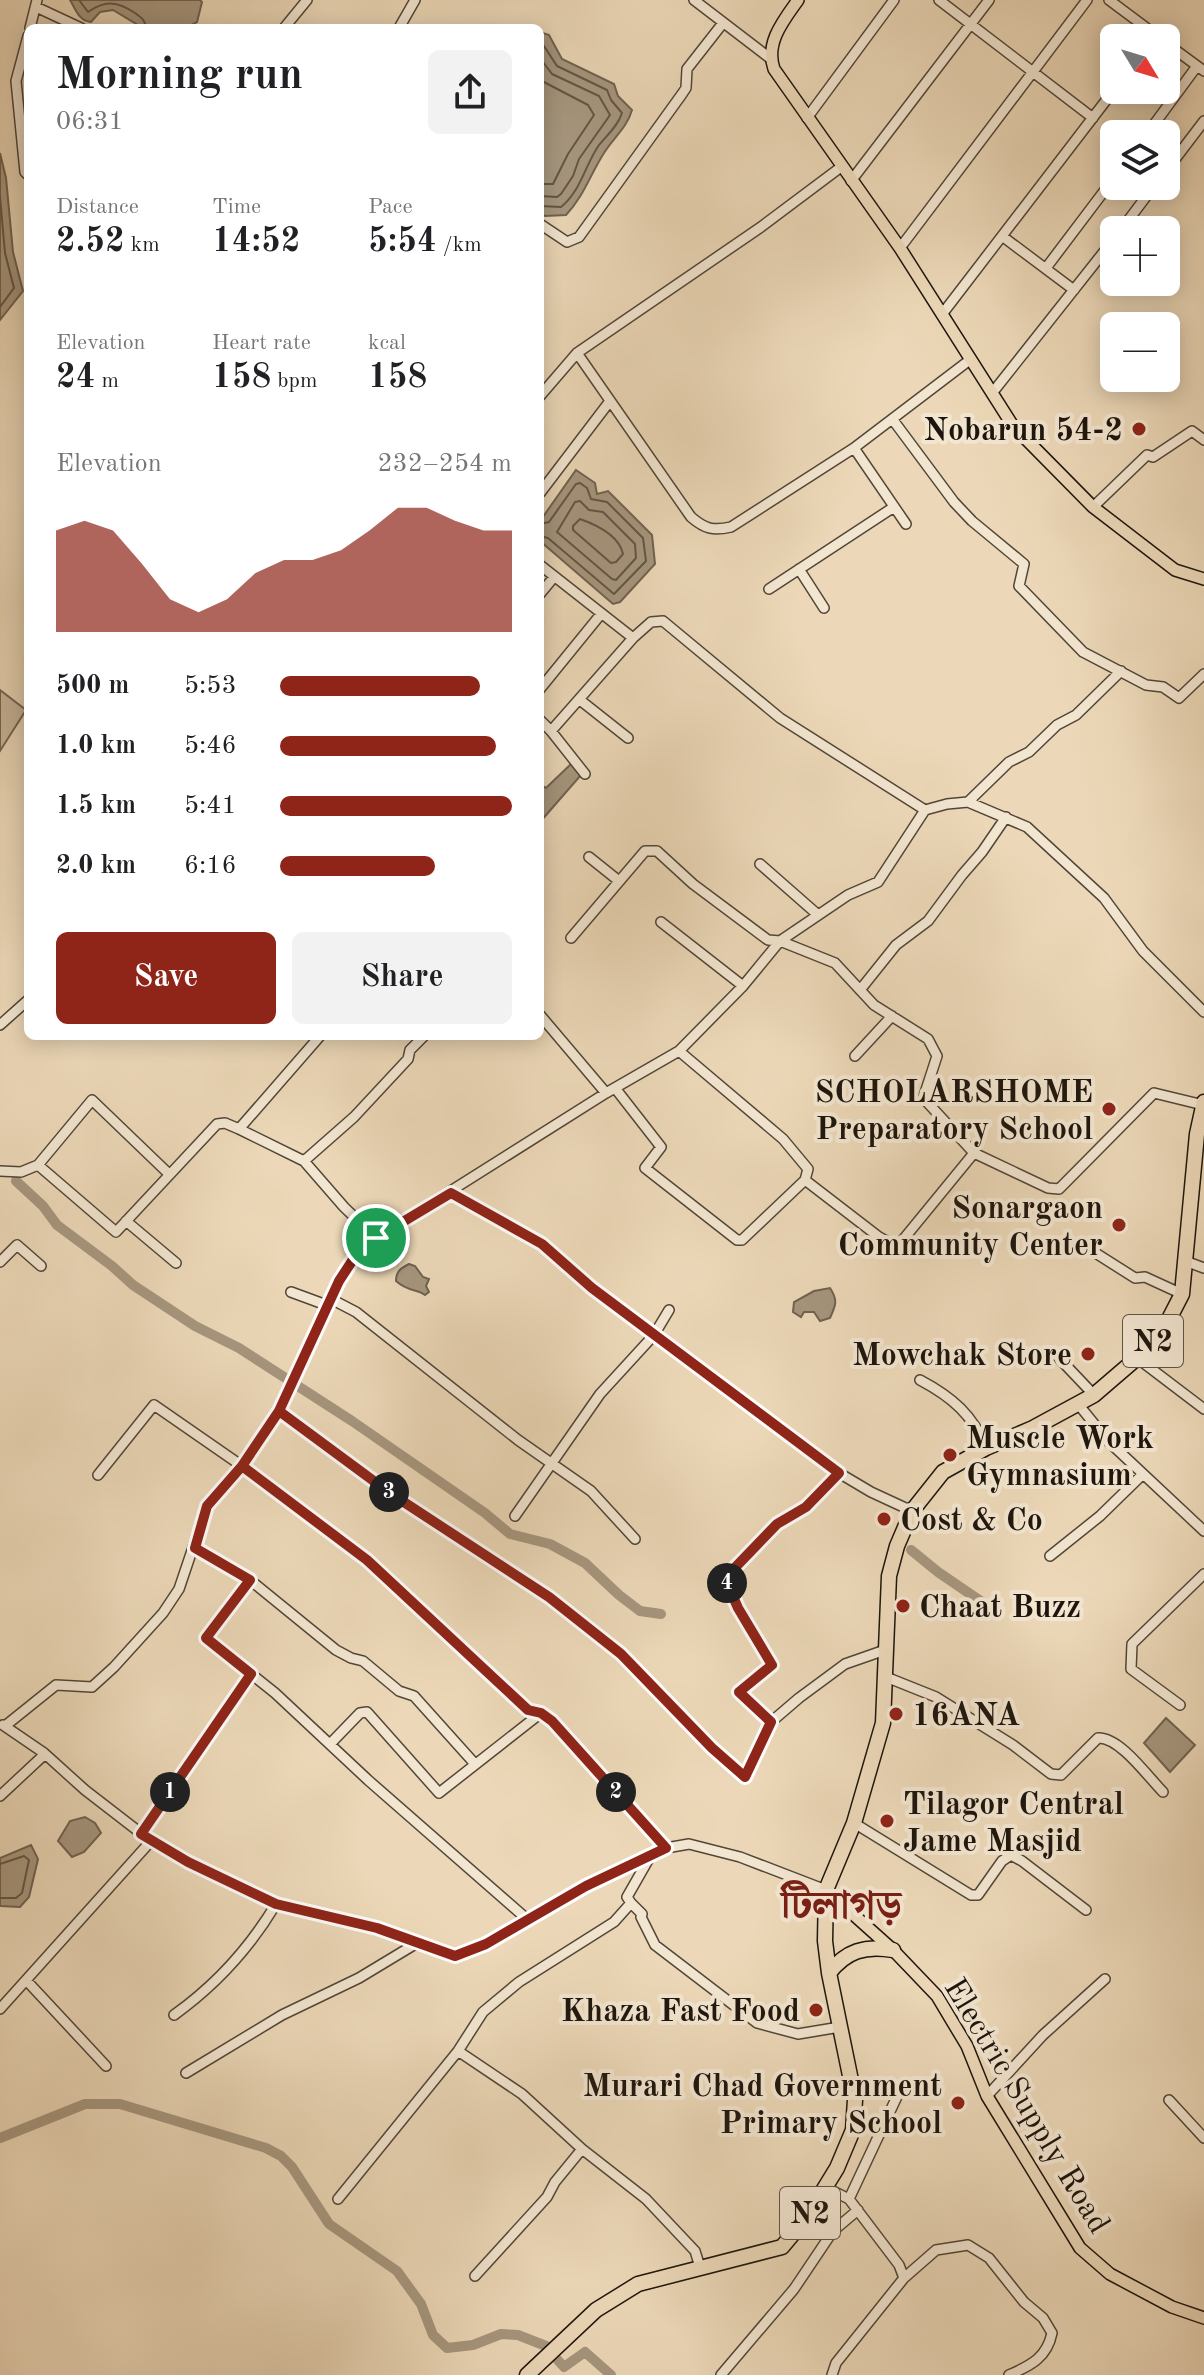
<!DOCTYPE html>
<html lang="en">
<head>
<meta charset="utf-8">
<style>
	:root { --surface:#fff; --page:#f2f2f2; --text:#202124; --muted:#757577; --accent:#8f2418 }
	body { margin:0; font-family:"Old Standard TT","Noto Serif Bengali",serif; background:var(--page); color:var(--text); height:100vh; display:flex; flex-direction:column; font-size:30px; white-space:nowrap }
	* { box-sizing:border-box; margin:0 }
	p { font-size:26px; color:var(--muted) }
	.icon { flex:none; width:44px; height:44px; fill:none; stroke:currentColor; stroke-width:2; stroke-linecap:round; stroke-linejoin:round }
	.map { position:relative; flex:1; overflow:hidden }
	.sheet { position:absolute; left:24px; top:24px; width:520px; height:1016px; display:flex; flex-direction:column; background:var(--surface); border-radius:12px; box-shadow:0 4px 20px #0003 }
	.sheet>* { flex:none }
	.needle { width:52px; rotate:128deg }
	.tools { position:absolute; left:1100px; top:24px; display:grid; gap:16px }
	.tools a { display:grid; place-items:center; width:80px; height:80px; border-radius:12px; background:var(--surface); box-shadow:0 4px 20px #0003; font-size:40px }
	.pin { position:absolute; display:grid; place-items:center; width:68px; height:68px; color:#fff; margin:-34px; border:4px solid #fff; border-radius:50%; box-shadow:0 2px 8px #0007 }
	.km { position:absolute; width:40px; height:40px; margin:-20px; border-radius:50%; background:#222; color:#fff; font-size:22px; line-height:40px; text-align:center }
	.round { display:grid; place-items:center; flex:none; width:84px; height:84px; border-radius:12px; background:var(--page) }
	.overview { display:flex; align-items:center; justify-content:space-between; height:136px; padding:0 32px }
	h1 { font-size:44px; font-weight:800; line-height:60px }
	.stats { display:grid; grid-template-columns:repeat(3,1fr); gap:12px; height:136px; padding:8px 32px }
	.stats div { display:grid; align-content:center }
	.stats b { font-size:34px; font-weight:800 }
	.stats small { font-size:22px; font-weight:400 }
	.stats p { font-size:22px }
	.chart { height:224px; padding:16px 32px }
	.chart p { display:flex; justify-content:space-between }
	.chart svg { width:100%; height:144px; margin-top:8px; fill:var(--accent); opacity:.7 }
	.button { display:flex; gap:16px; margin-top:auto; padding:16px 32px }
	.button a { flex:1; height:92px; border-radius:12px; background:var(--accent); color:#fff; font-size:32px; font-weight:800; line-height:92px; text-align:center }
	.button a+a { background:var(--page); color:var(--text) }
	ul { padding:0 32px; list-style:none; font-size:26px }
	li { display:grid; grid-template-columns:128px 96px 1fr; align-items:center; height:60px }
	li i { height:20px; border-radius:10px; background:var(--accent) }
	.map>svg:first-child { display:block }
	.green { fill:#c9b79b; stroke:#736654; stroke-width:2 }
	.water { fill:#a6967e; stroke:#6f6251; stroke-width:2 }
	.lines { fill:none; stroke-linecap:round; stroke-linejoin:round }
	.shore { stroke:#625646; stroke-width:2 }
	.canal { stroke:#a6967e; stroke-width:10 }
	.minor-casing { stroke:#514638; stroke-width:12 }
	.major-casing { stroke:#1d150d; stroke-width:14 }
	.highway-casing { stroke:#1d150d; stroke-width:17 }
	.minor { stroke:#f3e6d1; stroke-width:9 }
	.major { stroke:#ecd8b8; stroke-width:11 }
	.highway { stroke:#ecd8b8; stroke-width:14 }
	.route-casing { stroke:#fff; stroke-width:16 }
	.route { stroke:#8f2418; stroke-width:10 }
	.poi-dot { fill:#8f2418; stroke:#f3e6d1; stroke-width:3 }
	.labels { text-anchor:middle; stroke-width:8; stroke-linejoin:round; paint-order:stroke }
	.shield { fill:#f3e6d1; stroke:#5d5448; stroke-width:2 }
	.shield-label { font-size:30px; font-weight:bold; fill:#1d150d }
	.poi-label { font-size:32px; font-weight:bold; fill:#1d150d; stroke:#f3e6d1; text-anchor:end }
	.street-label { font-size:32px; fill:#1d150d; stroke:#f3e6d1 }
	.district-label { font-size:40px; font-weight:bold; fill:#7a1f14; stroke:#f3e6d1 }
</style>
</head>
<body>
<div class="map">
<svg width="1204" height="2375" viewBox="0 0 1204 2375">
	<rect width="100%" height="100%" fill="#ecd8b8"/>
	<filter id="stains"><feTurbulence type="fractalNoise" baseFrequency=".0025" numOctaves="4"/><feColorMatrix values="0 0 0 0 .2 0 0 0 0 .09 0 0 0 0 .02 0 0 0 .5 -.17"/></filter>
	<radialGradient id="worn" r=".72"><stop offset=".6" stop-color="#630" stop-opacity="0"/><stop offset="1" stop-color="#630" stop-opacity=".3"/></radialGradient>
	<!-- green -->
	<path class="green" d="M0,690L26,710L0,751Z"/>
	<!-- water -->
	<path class="water" d="M70,0H200L202,2L197,22L186,28H143L113,10L100,12L91,22C79,21 76,10 70,0Z
		M540,32L549,35L562,59L614,84L618,96L632,110C627,128 613,138 604,153C590,175 584,196 566,215L545,216L540,212Z
		M0,153L6,178L13,252L23,291L0,320Z
		M576,470L595,483L597,494L608,491L652,535L655,564L620,602L613,604L540,541V521Z
		M571,764L581,775L540,822V784L546,788Z
		M409,1264L415,1266L423,1277L429,1279L426,1286L429,1292L425,1295C418,1289 408,1292 396,1281C396,1271 401,1268 409,1264Z
		M830,1288C838,1300 836,1305 830,1318L820,1321L814,1312H804L801,1317L793,1312L794,1302L814,1291Z
		M1166,1718L1195,1745L1170,1772L1144,1743Z
		M85,1817L95,1823L101,1833L84,1852L72,1857L58,1841L70,1821Z
		M31,1845L38,1859L29,1897L20,1907L0,1906V1858Z"/>
	<g class="lines">
		<!-- shore -->
		<path class="shore" d="M79,0L88,12C105,0 117,1 135,13C142,18 145,20 146,28
			M540,40L557,66L607,90L611,100L622,113C618,126 607,135 599,145C585,165 581,191 561,207L540,206
			M540,58L552,74L599,96L610,115L579,159L573,176L561,194L557,197L540,196
			M540,80L588,105L594,115L568,154L553,184H540
			M0,197L5,253L14,288L0,307
			M580,501L589,510L603,512L635,544L636,558L616,580L612,579L557,532L575,502Z
			M580,519C597,525 619,535 623,554L616,562L611,563L573,530V526Z
			M540,524L549,522L576,484L580,483L587,488L591,499L607,502L643,538L646,561L614,594L548,538L540,536
			M0,1864L24,1856L29,1860L22,1893L16,1898H0"/>
		<!-- canal -->
		<path class="canal" d="M16,1181L43,1206L57,1225L112,1266L133,1285L195,1326L239,1348L352,1421L485,1513L510,1534L550,1544L585,1563L619,1595L640,1611L661,1614
			M911,1550L938,1572L998,1613
			M0,2138L85,2104H120L266,2148L281,2156L292,2167L329,2224L397,2271L421,2304L433,2335L447,2348L473,2345L501,2334L518,2335L546,2346
			M554,2356L564,2367L585,2352L611,2375"/>
		<!-- minor casing -->
		<g class="minor-casing">
			<path id="minor" d="M694,0L771,59
				M939,0L1093,118
				M1109,0L1160,38
				M36,7L81,28
				M30,28L37,0
				M284,28L307,0
				M399,28L415,0
				M28,36L16,81L25,172L28,175
				M1166,43L1204,71
				M807,118L894,0
				M1147,134L1197,66
				M1166,171L1204,121
				M851,181L989,0
				M540,224L567,242L579,237L682,94L686,88L687,69L723,23
				M1121,230L1154,186
				M1002,236L1074,290
				M900,248L1087,0
				M1046,268L1114,178
				M943,313L1114,90
				M577,353L691,517C705,529 713,531 731,527L854,448L971,359
				M993,392L1114,239
				M540,396L577,353L761,227L841,167
				M893,420L954,502L972,521L1024,564L1019,586L1083,652L1146,685L1163,687L1179,698L1204,674
				M854,448L906,524
				M540,493L610,401
				M1093,507L1147,455L1153,457L1192,431L1204,440
				M540,565L633,638L651,622L663,621L780,718L925,810L947,804L968,802L1027,827L1104,898L1143,951L1204,1012
				M799,569L824,608
				M769,589L894,507
				M540,594L554,577
				M540,689L601,614
				M580,700L628,738
				M540,720L551,731L633,638
				M551,731L585,774
				M968,802L1009,762L1029,752L1057,725L1076,715L1121,671
				M589,857L619,881
				M760,864L817,914
				M661,922L743,986
				M571,938L645,851H657L693,884L768,940L780,941L835,963L874,1005L928,1039L937,1056L924,1096L926,1101L974,1153
				M860,990L896,945L928,921L962,875L982,852L1006,817
				M540,1015L606,1093
				M0,1025L28,1000
				M679,1051L783,1139L808,1169L805,1180L879,1237L897,1247L974,1153L1048,1188L1059,1189L1154,1093L1203,1105
				M855,1056L892,1016
				M615,1088L661,1147L645,1168L737,1240H742L805,1180
				M239,1129L304,1161L354,1117L408,1059L410,1050L424,1036
				M304,1161L344,1207L376,1238
				M38,1165L92,1100L169,1174
				M0,1171L21,1172L38,1165L116,1232L217,1124L225,1123L239,1129L320,1036
				M451,1193L542,1244L592,1288L839,1473L871,1492L912,1511
				M126,1221L176,1263
				M1094,1252L1135,1278L1145,1277L1182,1294
				M1185,1261L1204,1268
				M0,1262L17,1245L41,1266
				M291,1292L329,1306
				M331,1299L356,1312L518,1440L591,1491L635,1539
				M1058,1357L1094,1395
				M1137,1358L1204,1409
				M920,1380C952,1397 973,1415 986,1448
				M1078,1404L1108,1441L1204,1531
				M279,1411L390,1493L549,1597L621,1654L712,1748L745,1777L771,1722L799,1698L845,1664L885,1650
				M98,1475L154,1405L242,1466L367,1560L528,1710L541,1713L552,1721L666,1848
				M515,1516L600,1394L654,1335L669,1310
				M195,1548L250,1580L206,1638L275,1693L368,1780L528,1920
				M1050,1556L1100,1516L1143,1474
				M250,1580L336,1650L351,1658L363,1661L399,1691L414,1696L475,1764
				M886,1677L936,1697L1013,1745L1051,1774L1061,1775L1098,1738C1120,1737 1148,1777 1163,1792
				M1180,1705L1131,1669L1132,1644L1204,1574
				M771,1722L739,1692L772,1665L738,1608L725,1578L777,1524L806,1507L839,1473
				M3,1725L44,1753L85,1790L151,1841L188,1862L276,1904L377,1928L455,1956L486,1944L586,1886L666,1848L689,1844L740,1857L826,1890
				M5,1726L56,1685L92,1687L114,1667L163,1613L179,1589L207,1506L242,1466L279,1411L339,1281L354,1258L376,1238L606,1093L679,1051L743,986L780,941L848,895L878,882L925,810
				M330,1744L360,1713L367,1712L439,1793L541,1713
				M0,1796L45,1754
				M854,1823L971,1895H978L1002,1861L1011,1855L1022,1861L1086,1910
				M141,1834L251,1674
				M631,1903L642,1914L641,1917L655,1945L757,2023L798,2034L840,2027
				M26,1980L106,2066
				M0,2009L151,1841
				M174,2015C216,1985 249,1949 276,1904
				M458,2051L522,2094L582,2149L646,2199L695,2251L700,2267
				M186,2073L282,2015L359,1978L417,1943
				M987,2096L1043,2035L1105,1979
				M1169,2100L1204,2138
				M825,2187L849,2199L899,2265L904,2278L836,2363L832,2375
				M338,2199L458,2051L483,2012L519,1982L614,1922L631,1903L627,1897L651,1855
				M849,2199L901,2088
				M475,2276L547,2197L555,2182L582,2149
				M904,2278L936,2250L968,2245L989,2258L1024,2302L1043,2318L1052,2333C1047,2357 1032,2365 1009,2375
				M721,2375L794,2289L833,2231L858,2210"/>
		</g>
		<!-- major casing -->
		<g class="major-casing">
			<path id="major" d="M798,0C783,21 765,43 774,69L900,248L1013,426L1093,507L1175,570L1204,579
				M826,1890L893,1950L937,1996L967,2046L987,2096L1080,2248L1110,2274L1172,2307L1204,2318"/>
		</g>
		<!-- highway casing -->
		<g class="highway-casing">
			<path id="highway" d="M829,1973C846,1951 865,1945 893,1950
				M527,2375L596,2310L638,2284L782,2247L807,2217L837,2168L853,2130L855,2100L829,1973L825,1941L826,1890L854,1823L883,1723L889,1576L897,1546L912,1511L943,1472L986,1448L1033,1428L1094,1395L1137,1358L1165,1327L1182,1294L1197,1134L1204,1102"/>
		</g>
		<!-- minor -->
		<use href="#minor" class="minor"/>
		<!-- major -->
		<use href="#major" class="major"/>
		<!-- highway -->
		<use href="#highway" class="highway"/>
	</g>
	<g class="lines">
		<!-- route casing -->
		<g class="route-casing">
			<path id="route" d="M376,1238L354,1258L339,1281L279,1411L242,1466L207,1506L195,1548L250,1580L206,1638L251,1674L141,1834L188,1862L276,1904L377,1928L455,1956L486,1944L586,1886L666,1848L552,1721L541,1713L528,1710L367,1560L242,1466L279,1411L390,1493L549,1597L621,1654L712,1748L745,1777L771,1722L739,1692L772,1665L738,1608L725,1578L777,1524L806,1507L839,1473L592,1288L542,1244L451,1193L376,1238"/>
		</g>
		<!-- route -->
		<use href="#route" class="route"/>
	</g>
	<!-- markers -->
	<g class="poi-dot">
		<circle cx="1139" cy="429" r="8"/>
		<circle cx="1109" cy="1109" r="8"/>
		<circle cx="1119" cy="1225" r="8"/>
		<circle cx="1088" cy="1354" r="8"/>
		<circle cx="950" cy="1455" r="8"/>
		<circle cx="884" cy="1519" r="8"/>
		<circle cx="903" cy="1606" r="8"/>
		<circle cx="896" cy="1714" r="8"/>
		<circle cx="887" cy="1821" r="8"/>
		<circle cx="816" cy="2010" r="8"/>
		<circle cx="958" cy="2103" r="8"/>
	</g>
	<g class="labels">
		<!-- shield labels -->
		<g class="shield">
			<rect x="1123" y="1315" width="60" height="52" rx="6"/>
			<rect x="780" y="2187" width="60" height="52" rx="6"/>
		</g>
		<g class="shield-label">
			<text x="1153" y="1351">N2</text>
			<text x="810" y="2223">N2</text>
		</g>
		<!-- poi labels -->
		<g class="poi-label">
			<text x="1123" y="440">Nobarun 54-2</text>
			<text x="1093" y="1102">SCHOLARSHOME<tspan x="1093" dy="37">Preparatory School</tspan></text>
			<text x="1103" y="1218">Sonargaon<tspan x="1103" dy="37">Community Center</tspan></text>
			<text x="1072" y="1365">Mowchak Store</text>
			<text x="966" y="1448" text-anchor="start">Muscle Work<tspan x="966" dy="37">Gymnasium</tspan></text>
			<text x="900" y="1530" text-anchor="start">Cost &amp; Co</text>
			<text x="919" y="1617" text-anchor="start">Chaat Buzz</text>
			<text x="912" y="1725" text-anchor="start">16ANA</text>
			<text x="903" y="1814" text-anchor="start">Tilagor Central<tspan x="903" dy="37">Jame Masjid</tspan></text>
			<text x="800" y="2021">Khaza Fast Food</text>
			<text x="942" y="2096">Murari Chad Government<tspan x="942" dy="37">Primary School</tspan></text>
		</g>
		<!-- street labels -->
		<g class="street-label">
			<text transform="translate(1028 2105) rotate(59)" y="11">Electric Supply Road</text>
		</g>
		<!-- district labels -->
		<g class="district-label">
			<text x="841" y="1918">টিলাগড়</text>
		</g>
	</g>
	<rect width="100%" height="100%" filter="url(#stains)"/>
	<rect width="100%" height="100%" fill="url(#worn)"/>
</svg>
<div class="tools">
<a><svg class="needle" viewBox="-14 -14 28 28"><path d="M0-13l5 13h-10z" fill="#e53935"/><path d="M0 13l5-13h-10z" fill="#757577"/></svg></a>
<a><svg class="icon" aria-label="layers" viewBox="0 0 24 24"><path d="M12 4l9 5-9 5-9-5zM3 14l9 5 9-5"/></svg></a>
<a>+</a>
<a>−</a>
</div>
<div class="pin" style="left:376px;top:1238px;background:#1e9e55"><svg class="icon" aria-label="arrive" viewBox="0 0 24 24"><path d="M6 21V4h12l-3 4 3 4H6"/></svg></div>
<b class="km" style="left:170px;top:1792px">1</b>
<b class="km" style="left:616px;top:1792px">2</b>
<b class="km" style="left:389px;top:1492px">3</b>
<b class="km" style="left:727px;top:1583px">4</b>
<section class="sheet">
<div class="overview"><div><h1>Morning run</h1><p>06:31</p></div><a class="round"><svg class="icon" aria-label="share" viewBox="0 0 24 24"><path d="M12 15V3M7 8l5-5 5 5M5 13v7h14v-7"/></svg></a></div>
<div class="stats">
<div><p>Distance</p><b>2.52<small> km</small></b></div>
<div><p>Time</p><b>14:52</b></div>
<div><p>Pace</p><b>5:54<small> /km</small></b></div>
</div>
<div class="stats">
<div><p>Elevation</p><b>24<small> m</small></b></div>
<div><p>Heart rate</p><b>158<small> bpm</small></b></div>
<div><p>kcal</p><b>158</b></div>
</div>
<div class="chart"><p><span>Elevation</span>232–254 m</p>
<svg viewBox="0 0 160 44" preserveAspectRatio="none"><path d="M0 44V13L10 10L20 13L30 23L40 34L50 38L60 34L70 26L80 22L90 22L100 19L110 13L120 6L130 6L140 10L150 13L160 13V44z"/></svg>
</div>
<ul>
<li><b>500 m</b>5:53<i style="width:86%"></i></li>
<li><b>1.0 km</b>5:46<i style="width:93%"></i></li>
<li><b>1.5 km</b>5:41<i style="width:100%"></i></li>
<li><b>2.0 km</b>6:16<i style="width:67%"></i></li>
</ul>
<div class="button"><a>Save</a><a>Share</a></div>
</section>
</div>
</body>
</html>
